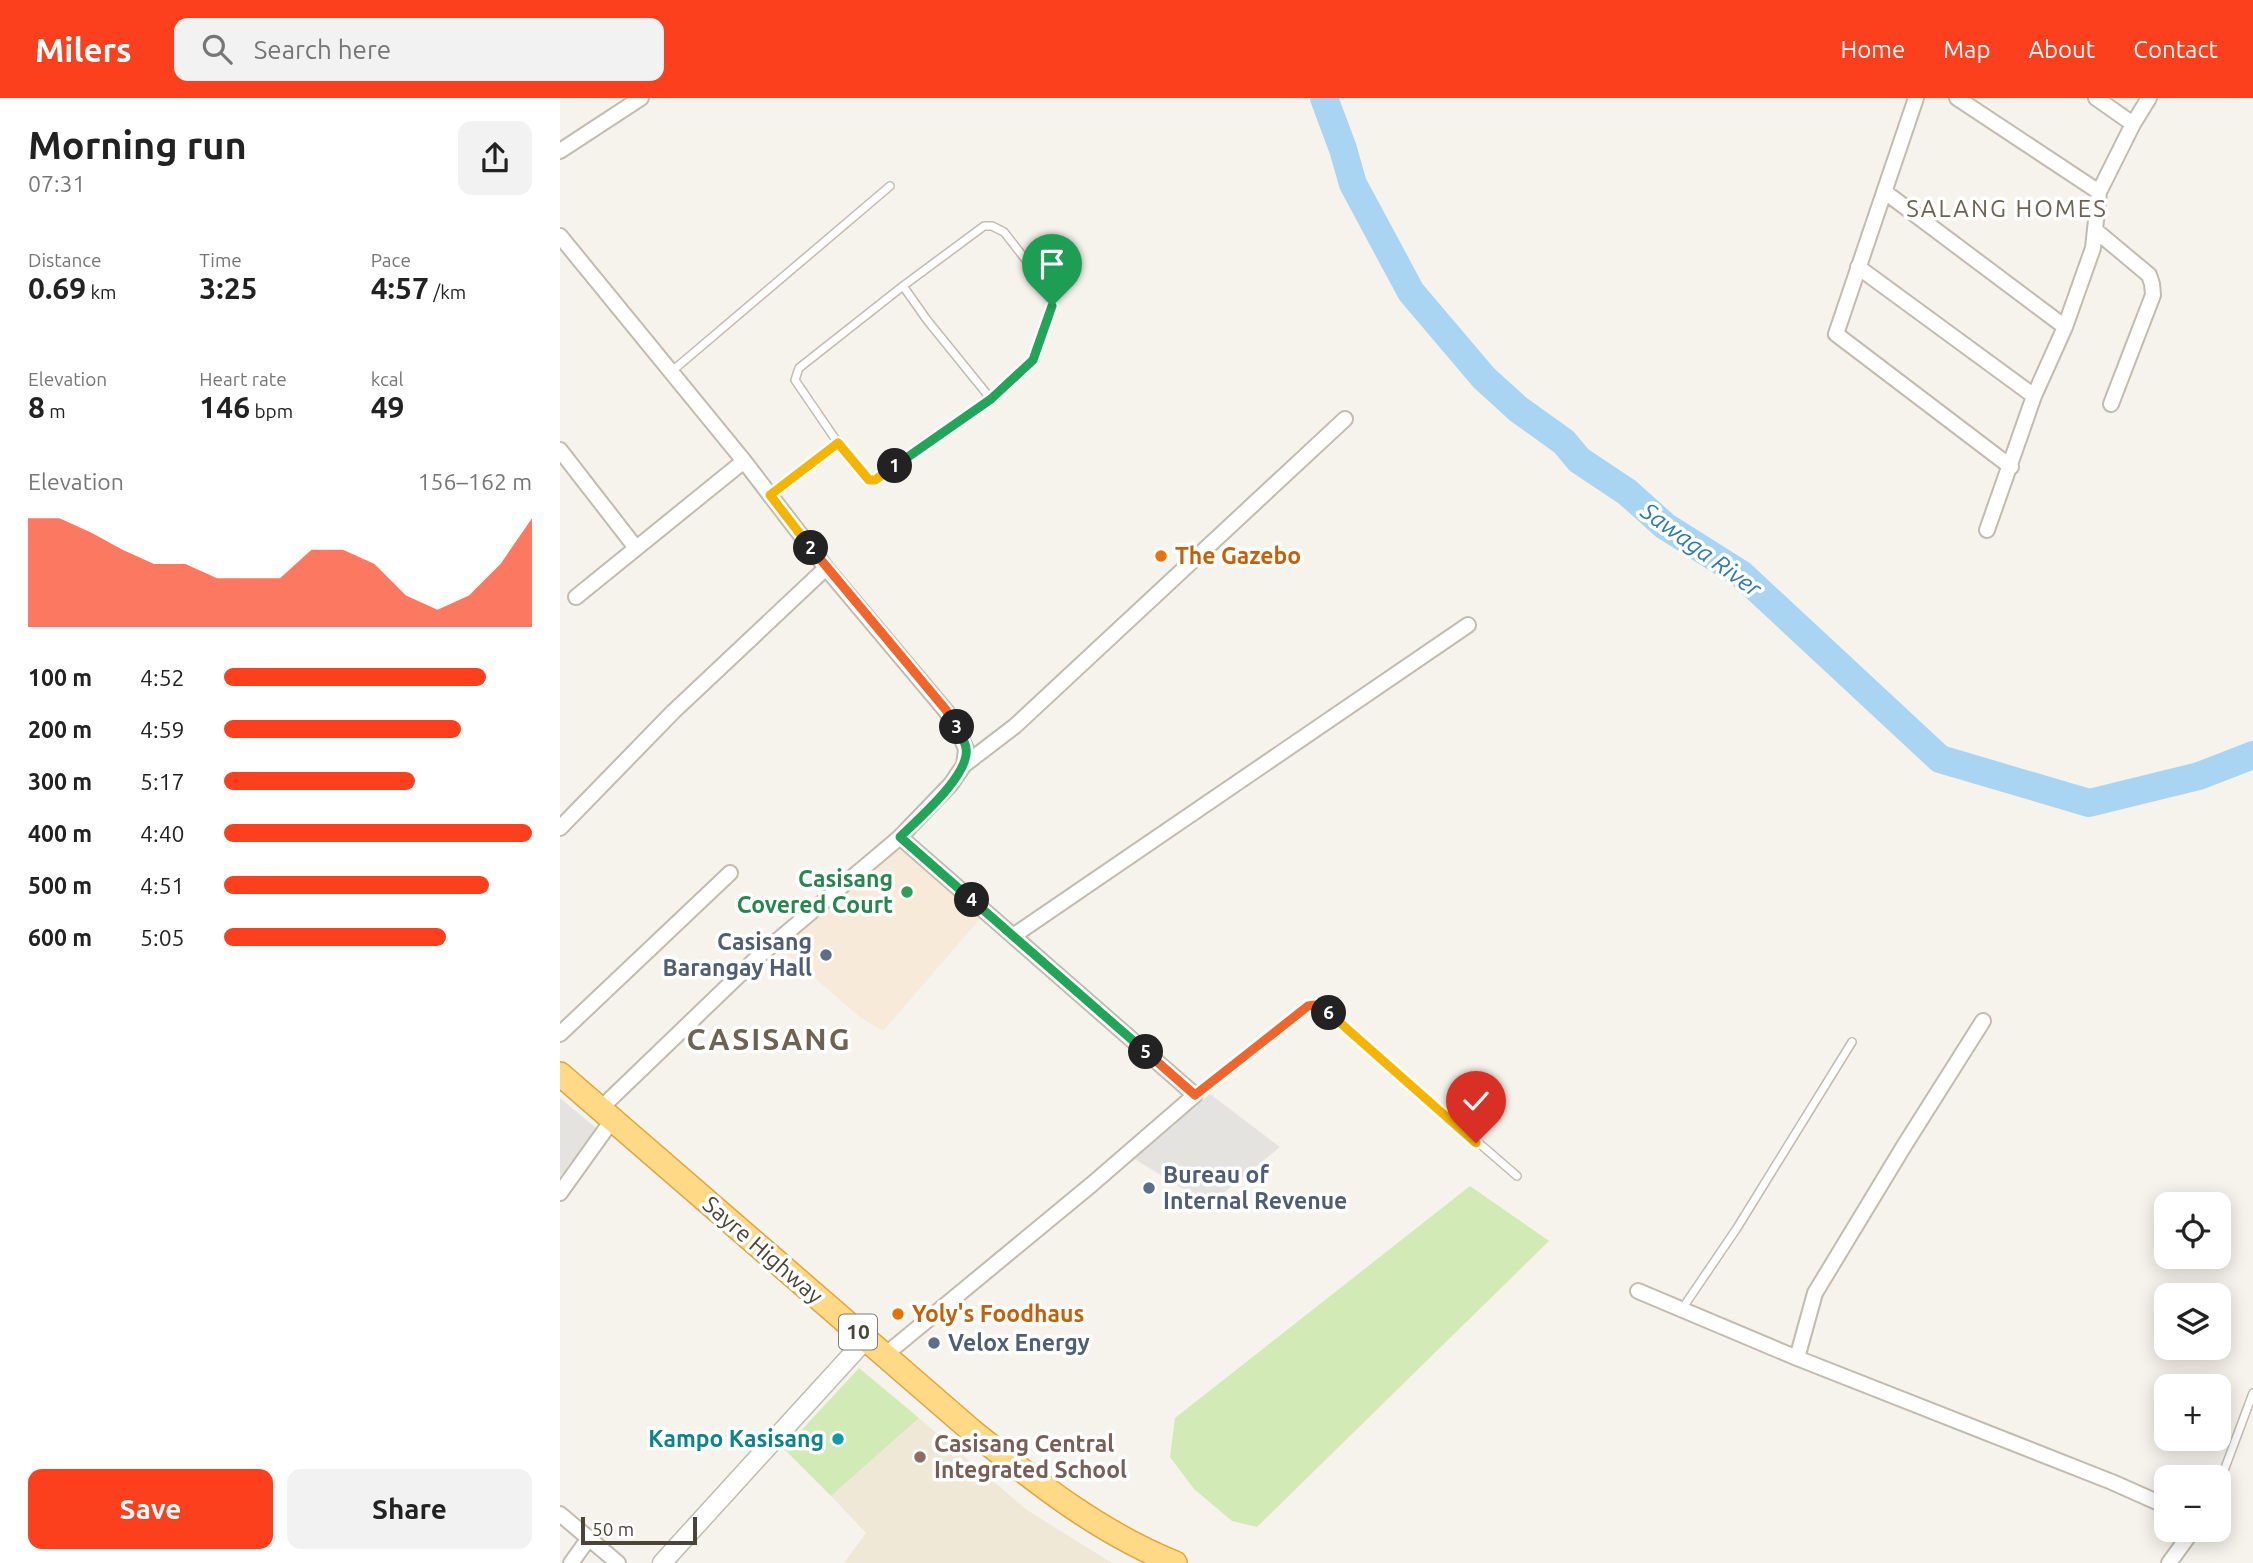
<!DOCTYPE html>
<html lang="en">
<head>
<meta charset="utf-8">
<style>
	:root { --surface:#fff; --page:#f2f2f2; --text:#222; --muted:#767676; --accent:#fc3f1d }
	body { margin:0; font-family:Ubuntu,sans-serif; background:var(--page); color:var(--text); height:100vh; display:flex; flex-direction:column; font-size:26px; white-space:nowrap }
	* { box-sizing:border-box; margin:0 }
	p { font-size:23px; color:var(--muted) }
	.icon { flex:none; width:38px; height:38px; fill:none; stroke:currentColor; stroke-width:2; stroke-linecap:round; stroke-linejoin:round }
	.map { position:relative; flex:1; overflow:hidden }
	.drawer { display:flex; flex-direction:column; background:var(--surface); width:560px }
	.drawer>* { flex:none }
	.controls { position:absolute; left:1594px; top:1094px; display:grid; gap:14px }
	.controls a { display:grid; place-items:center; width:77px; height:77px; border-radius:14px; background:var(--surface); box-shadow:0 4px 18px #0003; font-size:35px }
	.scale { position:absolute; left:21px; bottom:18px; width:116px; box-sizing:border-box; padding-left:7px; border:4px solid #4b4439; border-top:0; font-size:19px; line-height:24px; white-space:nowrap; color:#4b4439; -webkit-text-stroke:5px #fff; paint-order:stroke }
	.pin { position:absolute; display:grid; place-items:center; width:60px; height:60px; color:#fff; margin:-72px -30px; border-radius:50% 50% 50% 0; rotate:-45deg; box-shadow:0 0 7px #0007 }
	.pin .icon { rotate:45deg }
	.km { position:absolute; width:35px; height:35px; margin:-18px; border-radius:50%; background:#222; color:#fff; font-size:19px; line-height:35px; text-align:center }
	.round { display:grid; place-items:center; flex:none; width:74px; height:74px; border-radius:14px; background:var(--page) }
	.summary { display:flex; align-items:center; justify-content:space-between; height:119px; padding:0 28px }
	h1 { font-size:38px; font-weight:600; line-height:52px }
	.metrics { display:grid; grid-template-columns:repeat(3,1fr); gap:10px; height:119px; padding:7px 28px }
	.metrics div { display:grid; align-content:center }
	.metrics b { font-size:30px; font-weight:600 }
	.metrics small { font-size:19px; font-weight:400 }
	.metrics p { font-size:19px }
	.chart { height:196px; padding:14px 28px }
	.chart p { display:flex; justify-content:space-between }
	.chart svg { width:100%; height:126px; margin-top:7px; fill:var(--accent); opacity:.7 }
	.button { display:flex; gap:14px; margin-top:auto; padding:14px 28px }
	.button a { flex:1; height:80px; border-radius:14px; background:var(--accent); color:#fff; font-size:28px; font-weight:600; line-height:80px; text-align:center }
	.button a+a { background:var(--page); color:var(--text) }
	ul { padding:0 28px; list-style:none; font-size:23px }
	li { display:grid; grid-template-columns:112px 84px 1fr; align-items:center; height:52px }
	li i { height:18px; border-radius:9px; background:var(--accent) }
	header { display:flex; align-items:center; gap:42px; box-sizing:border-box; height:98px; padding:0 35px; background:var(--accent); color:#fff }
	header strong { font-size:33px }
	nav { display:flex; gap:38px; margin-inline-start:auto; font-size:24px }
	.search { width:490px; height:63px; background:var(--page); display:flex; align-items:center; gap:18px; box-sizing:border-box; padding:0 24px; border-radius:14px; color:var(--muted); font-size:26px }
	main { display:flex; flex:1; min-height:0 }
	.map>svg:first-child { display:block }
	.commercial { fill:#f7ead8 }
	.education { fill:#efe8d6 }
	.green { fill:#d2eab5 }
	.parking { fill:#e5e3e0 }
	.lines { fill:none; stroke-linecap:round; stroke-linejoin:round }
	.river { stroke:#a9d4f2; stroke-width:28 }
	.service-casing { stroke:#c2bbae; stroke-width:10 }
	.minor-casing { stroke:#c2bbae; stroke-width:18 }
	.tertiary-casing { stroke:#c2bbae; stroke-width:21 }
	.trunk-casing { stroke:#e0a43c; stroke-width:26 }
	.service { stroke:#fff; stroke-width:7 }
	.minor { stroke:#fff; stroke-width:14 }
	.tertiary { stroke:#fff; stroke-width:18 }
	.trunk { stroke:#ffd985; stroke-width:23 }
	.split-1-casing { stroke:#fff; stroke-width:14 }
	.split-2-casing { stroke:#fff; stroke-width:14 }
	.split-3-casing { stroke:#fff; stroke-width:14 }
	.split-4-casing { stroke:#fff; stroke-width:14 }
	.split-5-casing { stroke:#fff; stroke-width:14 }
	.split-6-casing { stroke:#fff; stroke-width:14 }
	.split-7-casing { stroke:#fff; stroke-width:14 }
	.split-1 { stroke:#22a559; stroke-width:9 }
	.split-2 { stroke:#f5b400; stroke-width:9 }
	.split-3 { stroke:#f0652b; stroke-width:9 }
	.split-4 { stroke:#22a559; stroke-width:9 }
	.split-5 { stroke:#22a559; stroke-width:9 }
	.split-6 { stroke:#f0652b; stroke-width:9 }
	.split-7 { stroke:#f5b400; stroke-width:9 }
	.food-dot { fill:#e8710a; stroke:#fff; stroke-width:2.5 }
	.leisure-dot { fill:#2e9e5b; stroke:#fff; stroke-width:2.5 }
	.service-dot { fill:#5c6f8a; stroke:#fff; stroke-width:2.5 }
	.culture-dot { fill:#0f9aa8; stroke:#fff; stroke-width:2.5 }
	.education-dot { fill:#8d6e63; stroke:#fff; stroke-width:2.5 }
	.labels { text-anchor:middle; stroke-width:7; stroke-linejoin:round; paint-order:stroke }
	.shield { fill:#fff; stroke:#817c74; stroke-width:2 }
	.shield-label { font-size:21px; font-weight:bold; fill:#4b4439 }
	.food-label { font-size:23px; font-weight:bold; fill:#c56008; stroke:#fff; text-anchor:start }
	.leisure-label { font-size:23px; font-weight:bold; fill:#27864d; stroke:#fff; text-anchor:end }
	.service-label { font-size:23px; font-weight:bold; fill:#4e5e75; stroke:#fff; text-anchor:start }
	.street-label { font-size:23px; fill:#4b4439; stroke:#fff }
	.culture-label { font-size:23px; font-weight:bold; fill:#0d838f; stroke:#fff; text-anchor:end }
	.education-label { font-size:23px; font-weight:bold; fill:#785e54; stroke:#fff; text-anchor:start }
	.neighbourhood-label { font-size:24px; letter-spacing:2px; fill:#6e6250; stroke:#fff }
	.water-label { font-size:24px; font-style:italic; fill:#2e7ab2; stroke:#fff }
	.district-label { font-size:30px; font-weight:bold; letter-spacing:2px; fill:#6e6250; stroke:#fff }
</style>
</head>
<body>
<header>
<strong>Milers</strong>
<div class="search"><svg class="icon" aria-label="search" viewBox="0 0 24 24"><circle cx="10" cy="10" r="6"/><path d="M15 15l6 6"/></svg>Search here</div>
<nav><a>Home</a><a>Map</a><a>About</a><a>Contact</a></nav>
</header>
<main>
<section class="drawer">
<div class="summary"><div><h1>Morning run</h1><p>07:31</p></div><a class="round"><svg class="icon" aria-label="share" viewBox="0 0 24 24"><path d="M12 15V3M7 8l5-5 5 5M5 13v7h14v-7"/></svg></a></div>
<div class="metrics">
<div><p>Distance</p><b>0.69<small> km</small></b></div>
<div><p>Time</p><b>3:25</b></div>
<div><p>Pace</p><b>4:57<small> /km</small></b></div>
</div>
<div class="metrics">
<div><p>Elevation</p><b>8<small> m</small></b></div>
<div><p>Heart rate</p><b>146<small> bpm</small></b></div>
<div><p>kcal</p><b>49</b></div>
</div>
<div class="chart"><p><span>Elevation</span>156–162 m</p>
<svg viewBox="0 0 160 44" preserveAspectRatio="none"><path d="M0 44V6L10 6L20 11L30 17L40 22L50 22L60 27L70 27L80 27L90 17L100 17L110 22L120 33L130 38L140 33L150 22L160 6V44z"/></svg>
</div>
<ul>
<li><b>100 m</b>4:52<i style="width:85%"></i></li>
<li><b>200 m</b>4:59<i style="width:77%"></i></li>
<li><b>300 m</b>5:17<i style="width:62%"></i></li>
<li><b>400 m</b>4:40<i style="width:100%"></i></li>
<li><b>500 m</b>4:51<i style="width:86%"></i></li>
<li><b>600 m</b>5:05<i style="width:72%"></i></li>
</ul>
<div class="button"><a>Save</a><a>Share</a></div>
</section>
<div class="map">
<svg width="1693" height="1465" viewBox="0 0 1693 1465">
	<rect width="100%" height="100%" fill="#f6f3ec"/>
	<!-- commercial -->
	<path class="commercial" d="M341,740L423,817L323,933L301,920L219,849Z"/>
	<!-- education -->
	<path class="education" d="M359,1320L467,1412L552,1465H284L306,1435L271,1398Z"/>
	<!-- green -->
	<path class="green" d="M910,1088L989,1143L697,1429L672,1423L634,1391L610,1359L615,1320Z
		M299,1270L359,1320L271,1398L224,1351Z"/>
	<!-- parking -->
	<path class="parking" d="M650,996L720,1049L649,1107L573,1060Z
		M0,1000L36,1030L0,1079Z"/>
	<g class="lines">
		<!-- river -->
		<path class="river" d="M764,0L783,51L793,86L851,194L924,280L958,311L1004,344L1019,362L1067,394L1105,428L1181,476L1380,661L1529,705L1639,678L1693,657"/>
		<!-- service casing -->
		<g class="service-casing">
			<path id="service" d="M343,188L367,222L431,301
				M111,274L330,88
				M210,397L278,345L235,282L239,270L343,188L424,128H432L444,134L491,194L492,208L479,249L473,262L431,301L315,382L305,379L278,345
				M635,997L748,908L755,907L763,910L957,1078
				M1122,1211L1177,1130L1292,944
				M1659,1386L1693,1295"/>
		</g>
		<!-- minor casing -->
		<g class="minor-casing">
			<path id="minor" d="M1356,0L1276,236L1451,369
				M1397,0L1539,94
				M1536,0L1573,26
				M0,53L81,0
				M1325,94L1505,229
				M1535,132L1589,177L1592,186L1593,197L1551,306
				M0,138L184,363L266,470L386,613L397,630L406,651L404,667L391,686L340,739L198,859L40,1011
				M1298,169L1474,298
				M0,352L76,450
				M1427,432L1474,298L1505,229L1533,150L1539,94L1573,26L1589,0
				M16,499L184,363
				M404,667L455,628L785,321
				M0,730L113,614L266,470
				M453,838L908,527
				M0,936L170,775
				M0,1095L53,1021
				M1078,1193L1237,1260L1552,1384L1606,1408
				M325,1257L531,1087L635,997L340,739
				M1237,1260L1255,1195L1344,1048L1423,923
				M0,1416L58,1465
				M11,1465L29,1440
				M1609,1465L1633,1432"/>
		</g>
		<!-- tertiary casing -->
		<g class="tertiary-casing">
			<path id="tertiary" d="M102,1465L306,1241"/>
		</g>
		<!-- trunk casing -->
		<g class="trunk-casing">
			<path id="trunk" d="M0,976L412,1333C476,1384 538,1434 615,1465"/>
		</g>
		<!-- service -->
		<use href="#service" class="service"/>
		<!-- minor -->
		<use href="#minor" class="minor"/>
		<!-- tertiary -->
		<use href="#tertiary" class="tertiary"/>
		<!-- trunk -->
		<use href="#trunk" class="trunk"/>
	</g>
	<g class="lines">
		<!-- split-1 casing -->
		<g class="split-1-casing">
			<path id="split-1" d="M335,368L431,301L473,262L492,208"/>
		</g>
		<!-- split-2 casing -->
		<g class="split-2-casing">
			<path id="split-2" d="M251,450L210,397L278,345L309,382H315L335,368"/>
		</g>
		<!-- split-3 casing -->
		<g class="split-3-casing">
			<path id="split-3" d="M251,450L386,612L397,629"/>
		</g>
		<!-- split-4 casing -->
		<g class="split-4-casing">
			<path id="split-4" d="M397,629C400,635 405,643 406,650C411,676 358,721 340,739L412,802"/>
		</g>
		<!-- split-5 casing -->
		<g class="split-5-casing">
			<path id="split-5" d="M412,802L586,954"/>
		</g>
		<!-- split-6 casing -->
		<g class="split-6-casing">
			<path id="split-6" d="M586,954L635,997L748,908L755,907L769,915"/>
		</g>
		<!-- split-7 casing -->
		<g class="split-7-casing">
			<path id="split-7" d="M769,915L916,1045"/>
		</g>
		<!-- split-1 -->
		<use href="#split-1" class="split-1"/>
		<!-- split-2 -->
		<use href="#split-2" class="split-2"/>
		<!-- split-3 -->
		<use href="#split-3" class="split-3"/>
		<!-- split-4 -->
		<use href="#split-4" class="split-4"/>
		<!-- split-5 -->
		<use href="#split-5" class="split-5"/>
		<!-- split-6 -->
		<use href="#split-6" class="split-6"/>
		<!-- split-7 -->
		<use href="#split-7" class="split-7"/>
	</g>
	<!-- markers -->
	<g class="food-dot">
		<circle cx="601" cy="458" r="7"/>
		<circle cx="338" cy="1216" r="7"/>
	</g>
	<circle class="leisure-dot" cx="347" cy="794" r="7"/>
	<g class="service-dot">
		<circle cx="266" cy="857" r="7"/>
		<circle cx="589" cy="1090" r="7"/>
		<circle cx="374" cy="1245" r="7"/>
	</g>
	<circle class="culture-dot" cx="278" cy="1341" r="7"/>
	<circle class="education-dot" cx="360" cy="1359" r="7"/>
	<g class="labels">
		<!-- shield labels -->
		<rect class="shield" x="279" y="1216.5" width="38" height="35" rx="5"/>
		<g class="shield-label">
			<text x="298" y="1241">10</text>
		</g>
		<!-- food labels -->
		<g class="food-label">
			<text x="615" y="466">The Gazebo</text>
			<text x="352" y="1224">Yoly's Foodhaus</text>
		</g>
		<!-- leisure labels -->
		<g class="leisure-label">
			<text x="333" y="789">Casisang<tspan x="333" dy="26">Covered Court</tspan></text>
		</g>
		<!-- service labels -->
		<g class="service-label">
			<text x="252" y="852" text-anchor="end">Casisang<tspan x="252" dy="26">Barangay Hall</tspan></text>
			<text x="603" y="1085">Bureau of<tspan x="603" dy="26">Internal Revenue</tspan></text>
			<text x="388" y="1253">Velox Energy</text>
		</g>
		<!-- street labels -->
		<g class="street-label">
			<text transform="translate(203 1152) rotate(41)" y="8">Sayre Highway</text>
		</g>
		<!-- culture labels -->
		<g class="culture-label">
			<text x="264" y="1349">Kampo Kasisang</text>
		</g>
		<!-- education labels -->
		<g class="education-label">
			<text x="374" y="1354">Casisang Central<tspan x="374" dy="26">Integrated School</tspan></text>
		</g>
		<!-- neighbourhood labels -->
		<g class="neighbourhood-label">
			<text x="1447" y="119">SALANG HOMES</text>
		</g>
		<!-- water labels -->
		<g class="water-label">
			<text transform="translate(1141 452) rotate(36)" y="8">Sawaga River</text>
		</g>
		<!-- district labels -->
		<g class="district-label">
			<text x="209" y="952">CASISANG</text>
		</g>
	</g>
</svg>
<div class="controls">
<a><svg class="icon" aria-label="locate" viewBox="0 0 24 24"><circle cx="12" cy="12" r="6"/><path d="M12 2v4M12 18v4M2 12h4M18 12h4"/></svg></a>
<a><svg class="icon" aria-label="layers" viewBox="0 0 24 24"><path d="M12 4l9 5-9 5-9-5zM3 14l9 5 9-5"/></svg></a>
<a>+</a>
<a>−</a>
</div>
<div class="scale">50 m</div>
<div class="pin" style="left:492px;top:208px;background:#1e9e55"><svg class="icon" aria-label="arrive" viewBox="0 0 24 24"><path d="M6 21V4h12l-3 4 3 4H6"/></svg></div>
<div class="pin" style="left:916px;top:1045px;background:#d93025"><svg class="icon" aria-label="check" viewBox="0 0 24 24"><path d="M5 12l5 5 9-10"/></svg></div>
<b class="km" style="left:335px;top:368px">1</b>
<b class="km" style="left:251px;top:450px">2</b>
<b class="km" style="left:397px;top:629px">3</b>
<b class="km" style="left:412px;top:802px">4</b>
<b class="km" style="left:586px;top:954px">5</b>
<b class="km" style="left:769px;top:915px">6</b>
</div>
</main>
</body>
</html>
